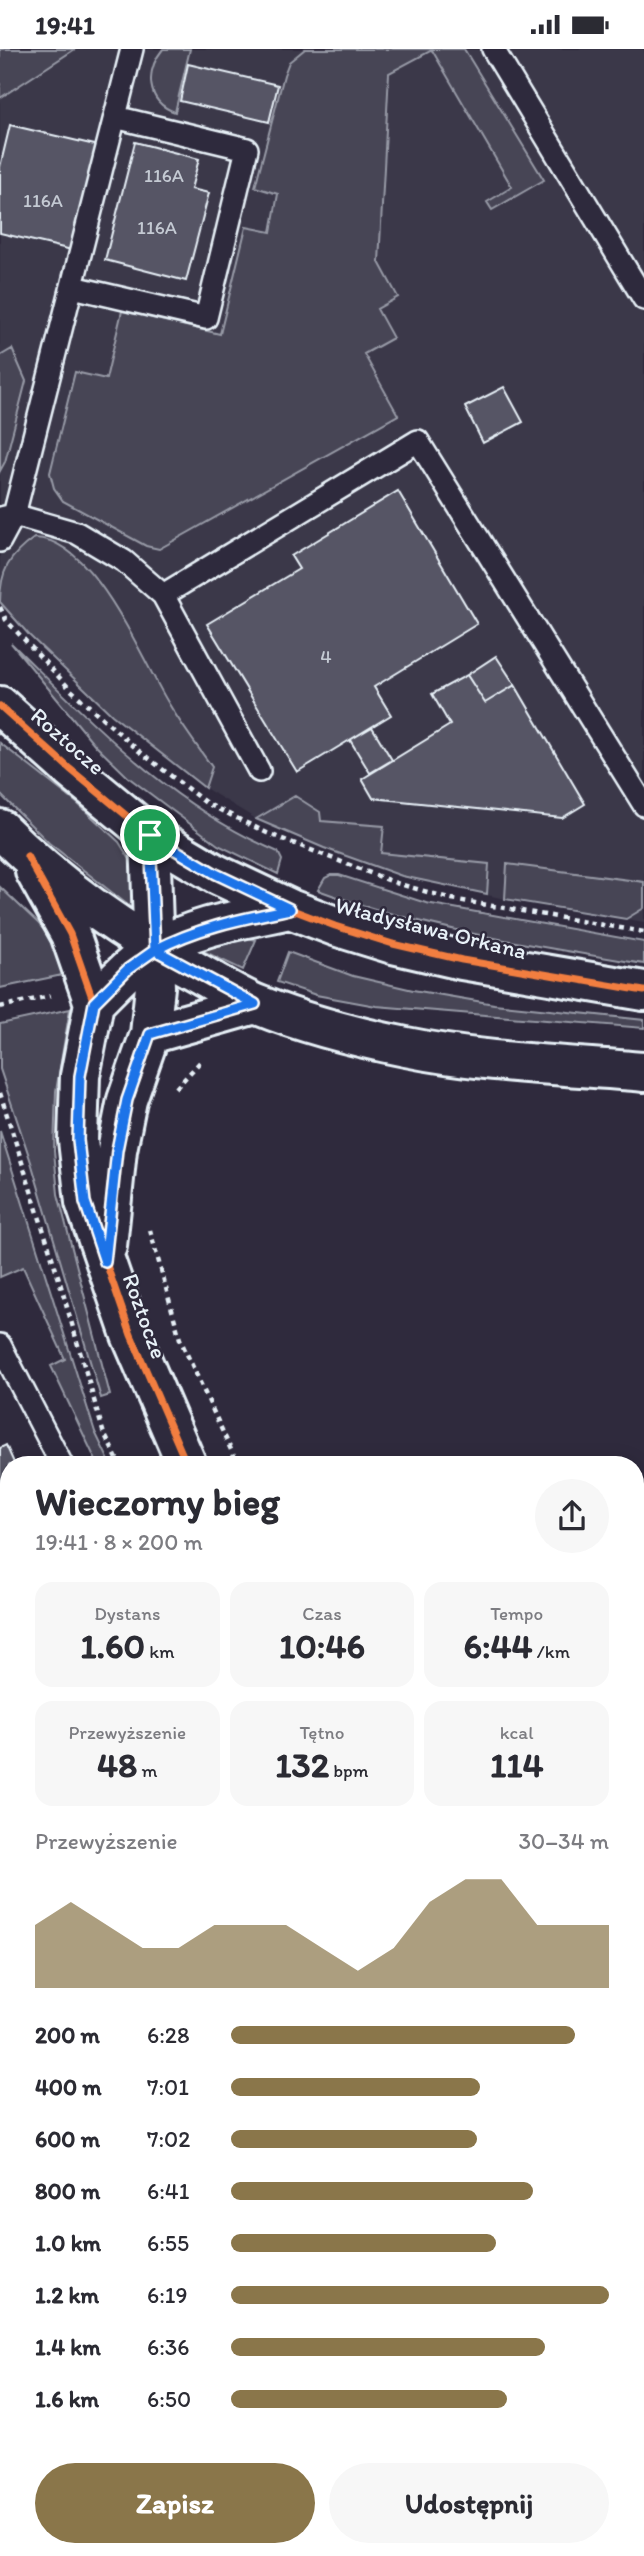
<!DOCTYPE html>
<html lang="pl">
<head>
<meta charset="utf-8">
<style>
	:root { --surface:#fff; --page:#f7f7f7; --text:#2b2b33; --muted:#7c7c81; --accent:#8a764a }
	body { margin:0; font-family:Itim,sans-serif; background:var(--page); color:var(--text); height:100vh; display:flex; flex-direction:column; font-size:26px; white-space:nowrap }
	* { box-sizing:border-box; margin:0 }
	p { font-size:23px; color:var(--muted) }
	.icon { flex:none; width:38px; height:38px; fill:none; stroke:currentColor; stroke-width:2; stroke-linecap:round; stroke-linejoin:round }
	.map { position:relative; flex:1; overflow:hidden }
	.drawer { position:absolute; left:0px; top:1407px; width:644px; height:1101px; display:flex; flex-direction:column; background:var(--surface); border-radius:28px 28px 0 0; box-shadow:0 4px 18px #0003 }
	.drawer>* { flex:none }
	.pin { position:absolute; display:grid; place-items:center; width:60px; height:60px; color:#fff; margin:-30px; border:4px solid #fff; border-radius:50%; box-shadow:0 2px 7px #0007 }
	.round { display:grid; place-items:center; flex:none; width:74px; height:74px; border-radius:37px; background:var(--page) }
	.overview { display:flex; align-items:center; justify-content:space-between; height:119px; padding:0 35px }
	h1 { font-size:38px; font-weight:800; line-height:52px }
	.metrics { display:grid; grid-template-columns:repeat(3,1fr); gap:10px; height:119px; padding:7px 35px }
	.metrics div { display:grid; align-content:center; border-radius:18px; background:var(--page); text-align:center }
	.metrics b { font-size:35px; font-weight:800 }
	.metrics small { font-size:19px; font-weight:400 }
	.metrics p { font-size:19px }
	.chart { height:196px; padding:14px 35px }
	.chart p { display:flex; justify-content:space-between }
	.chart svg { width:100%; height:126px; margin-top:7px; fill:var(--accent); opacity:.7 }
	.cta { display:flex; gap:14px; margin-top:auto; padding:14px 35px }
	.cta a { flex:1; height:80px; border-radius:42px; background:var(--accent); color:#fff; font-size:28px; font-weight:800; line-height:80px; text-align:center }
	.cta a+a { background:var(--page); color:var(--text) }
	ul { padding:0 35px; list-style:none; font-size:23px }
	li { display:grid; grid-template-columns:112px 84px 1fr; align-items:center; height:52px }
	li i { height:18px; border-radius:9px; background:var(--accent) }
	.status { display:flex; justify-content:space-between; align-items:center; height:49px; padding:0 35px; background:var(--surface); direction:ltr }
	.status svg { height:19px; fill:currentColor }
	.map>svg:first-child { display:block }
	.built { fill:#3b3749 }
	.green { fill:#464455; stroke:#979aa6; stroke-width:2 }
	.building { fill:#575565; stroke:#e8f1f8; stroke-width:2 }
	.lines { fill:none; stroke-linecap:round; stroke-linejoin:round }
	.lane-casing { stroke:#e8f1f8; stroke-width:26 }
	.street-casing { stroke:#e8f1f8; stroke-width:44 }
	.secondary-casing { stroke:#e8f1f8; stroke-width:44 }
	.path { stroke:#e8f1f8; stroke-width:4.5; stroke-dasharray:5 5; stroke-linecap:butt }
	.lane { stroke:#2f2a3d; stroke-width:21 }
	.street { stroke:#2f2a3d; stroke-width:38 }
	.secondary { stroke:#2f2a3d; stroke-width:38 }
	.cycleway-casing { stroke:#2f2a3d; stroke-width:11 }
	.cycleway { stroke:#f27e40; stroke-width:7 }
	.route-casing { stroke:#fff; stroke-width:14 }
	.route { stroke:#1a73e8; stroke-width:9 }
	.labels { text-anchor:middle; stroke-width:5; stroke-linejoin:round; paint-order:stroke }
	.number-label { font-size:19px; fill:#c4cad3 }
	.street-label { font-size:23px; fill:#e8f1f8; stroke:#2f2a3d }
</style>
</head>
<body>
<div class="status"><b>19:41</b><svg viewBox="0 0 49 12"><path d="M0 12V9h3v3zM5 12V6h3v6zM10 12V3h3v9zM15 12V0h3v12zM26 1h20v11H26zM47 4h2v5h-2z"/></svg></div>
<div class="map">
<svg width="644" height="2507" viewBox="0 0 644 2507">
	<rect width="100%" height="100%" fill="#2f2a3d"/>
	<filter id="ink" filterUnits="userSpaceOnUse"><feTurbulence type="fractalNoise" baseFrequency=".0143" numOctaves="2"/><feDisplacementMap in="SourceGraphic" scale="14" xChannelSelector="R" yChannelSelector="G"/><feConvolveMatrix kernelMatrix="1 2 1 2 8 2 1 2 1" color-interpolation-filters="sRGB"/></filter>
	<g filter="url(#ink)">
		<!-- built -->
		<path class="built" d="M0,0H644V873L505,850L402,827L324,799L256,770L205,739L112,666L30,587L0,553Z"/>
		<!-- green -->
		<path class="green" d="M0,0H75L0,49Z
			M163,0H190L175,63C146,53 145,22 163,0Z
			M305,0H464L544,131L492,161L487,153L512,138L432,1L389,24L379,213L398,248L377,260L393,289L364,305L398,366L159,500L146,497L63,452L54,439L50,424L75,323L106,330L122,262L220,285L246,178L271,183L278,145L255,138L284,26L289,13Z
			M12,300L26,332L5,413L0,422V307Z
			M34,489C94,489 141,610 169,655C182,677 197,697 212,718L205,739L112,666L30,587L0,553C0,522 9,507 34,489Z
			M11,594C94,675 169,756 278,803L282,811L278,825L218,796L128,728L95,696Z
			M0,694L77,754L119,793L141,828L137,861L133,860L49,794L0,745Z
			M295,747L320,763L321,772L384,777L381,804L489,815L487,845L402,827L324,799L256,770Z
			M507,815L644,833V859L626,870L505,850Z
			M331,826H339L426,854L644,893V915C534,897 423,880 318,841L325,829Z
			M0,838L39,875L52,891L67,925L0,939Z
			M245,888L256,891L243,921L201,901L199,889Z
			M288,903L353,927L413,941L494,955L644,971V979L376,957L316,946L277,933Z
			M70,960L56,1042L54,1102L58,1145L110,1346L101,1349L31,1113L0,1020V975Z
			M0,1082L95,1383L111,1416H98L51,1317L65,1310L23,1218L0,1228Z
			M235,2499H329L330,2507H237Z"/>
		<!-- building -->
		<path class="building" d="M188,15L278,36L269,73L180,52Z
			M10,76L99,97L72,201L0,184V118Z
			M135,93L199,110L191,140L209,144L186,232L105,211Z
			M504,338L523,373L483,394L465,358Z
			M398,442L477,575L374,638L391,666L297,723L207,575L299,520L291,507Z
			M496,607L515,636L485,654L467,626Z
			M467,626L485,654L515,636L585,755L562,769L373,749L362,730L450,676L432,645Z
			M372,678L392,711L370,724L350,691Z
			M6,1396L15,1416H9V1487L0,1491V1399Z
			M9,1487V1541L0,1545V1491Z
			M9,1541V1595L0,1600V1545Z
			M9,1595V1618L0,1600Z
			M9,1936V2010L7,2011L0,1998V1941Z
			M9,2112V2168L0,2169V2114Z
			M644,2272V2384H635V2273Z
			M185,2499H212L214,2507H186Z
			M329,2499H405L406,2507H330Z"/>
		<g class="lines">
			<!-- lane casing -->
			<g class="lane-casing">
				<path id="lane" d="M132,0L14,466L77,484L124,512L163,546L418,392L644,756
					M493,0L644,250
					M73,238L206,269L247,100L115,68
					M0,492L14,466L1,469
					M163,546L259,722
					M0,1296L62,1416
					M0,1871L9,1867"/>
			</g>
			<!-- street casing -->
			<g class="street-casing">
				<path id="street" d="M635,2189H644
					M0,2272L9,2270"/>
			</g>
			<!-- secondary casing -->
			<g class="secondary-casing">
				<path id="secondary" d="M0,657L70,720L150,786L216,825L290,860L335,877L393,895L462,911L644,942
					M0,780C59,839 129,887 202,926C220,936 238,948 258,956C305,975 356,988 406,998C484,1014 565,1016 644,1023
					M35,822L70,885L94,954L80,1027L78,1091L85,1153L131,1286L187,1416
					M94,954C113,935 132,914 155,900C196,876 244,870 290,860
					M150,985L255,955
					M107,1197L117,1101L127,1051L150,985L155,938L150,786
					M497,2499L498,2507"/>
			</g>
			<!-- path -->
			<path class="path" d="M0,558L6,571L70,640L139,702L206,754L267,784L396,834L452,850L644,883
				M0,958L50,947
				M176,1039L201,1012
				M0,1044L58,1227L103,1382L120,1416
				M150,1181L180,1290L238,1416"/>
			<!-- lane -->
			<use href="#lane" class="lane"/>
			<!-- street -->
			<use href="#street" class="street"/>
			<!-- secondary -->
			<use href="#secondary" class="secondary"/>
			<!-- cycleway casing -->
			<g class="cycleway-casing">
				<path id="cycleway" d="M0,657L70,720L150,786L216,825L290,860L335,877L393,895L462,911L644,942
					M27,807L70,885L94,954L80,1027L78,1091L85,1153L131,1286L187,1416"/>
			</g>
			<!-- cycleway -->
			<use href="#cycleway" class="cycleway"/>
		</g>
	</g>
	<g class="lines" filter="url(#ink)">
		<!-- route casing -->
		<g class="route-casing">
			<path id="route" d="M150,786L155,901L128,920L94,954L80,1027L78,1091L85,1153L105,1213L117,1101L127,1051L150,985L255,955L155,901C199,878 242,870 290,860L216,825L150,786"/>
		</g>
		<!-- route -->
		<use href="#route" class="route"/>
	</g>
	<g class="labels">
		<!-- number labels -->
		<g class="number-label">
			<text x="164" y="133">116A</text>
			<text x="43" y="158">116A</text>
			<text x="157" y="185">116A</text>
			<text x="326" y="614">4</text>
		</g>
		<!-- street labels -->
		<g class="street-label">
			<text transform="translate(68 692) rotate(41)" y="8">Roztocze</text>
			<text transform="translate(431 879) rotate(14)" y="8">Władysława Orkana</text>
			<text transform="translate(145 1267) rotate(70)" y="8">Roztocze</text>
		</g>
	</g>
</svg>
<div class="pin" style="left:150px;top:786px;background:#1e9e55"><svg class="icon" aria-label="arrive" viewBox="0 0 24 24"><path d="M6 21V4h12l-3 4 3 4H6"/></svg></div>
<section class="drawer">
<div class="overview"><div><h1>Wieczorny bieg</h1><p>19:41 · 8 × 200 m</p></div><a class="round"><svg class="icon" aria-label="share" viewBox="0 0 24 24"><path d="M12 15V3M7 8l5-5 5 5M5 13v7h14v-7"/></svg></a></div>
<div class="metrics">
<div><p>Dystans</p><b>1.60<small> km</small></b></div>
<div><p>Czas</p><b>10:46</b></div>
<div><p>Tempo</p><b>6:44<small> /km</small></b></div>
</div>
<div class="metrics">
<div><p>Przewyższenie</p><b>48<small> m</small></b></div>
<div><p>Tętno</p><b>132<small> bpm</small></b></div>
<div><p>kcal</p><b>114</b></div>
</div>
<div class="chart"><p><span>Przewyższenie</span>30–34 m</p>
<svg viewBox="0 0 160 44" preserveAspectRatio="none"><path d="M0 44V22L10 14L20 22L30 30L40 30L50 22L60 22L70 22L80 30L90 38L100 30L110 14L120 6L130 6L140 22L150 22L160 22V44z"/></svg>
</div>
<ul>
<li><b>200 m</b>6:28<i style="width:91%"></i></li>
<li><b>400 m</b>7:01<i style="width:66%"></i></li>
<li><b>600 m</b>7:02<i style="width:65%"></i></li>
<li><b>800 m</b>6:41<i style="width:80%"></i></li>
<li><b>1.0 km</b>6:55<i style="width:70%"></i></li>
<li><b>1.2 km</b>6:19<i style="width:100%"></i></li>
<li><b>1.4 km</b>6:36<i style="width:83%"></i></li>
<li><b>1.6 km</b>6:50<i style="width:73%"></i></li>
</ul>
<div class="cta"><a>Zapisz</a><a>Udostępnij</a></div>
</section>
</div>
</body>
</html>
